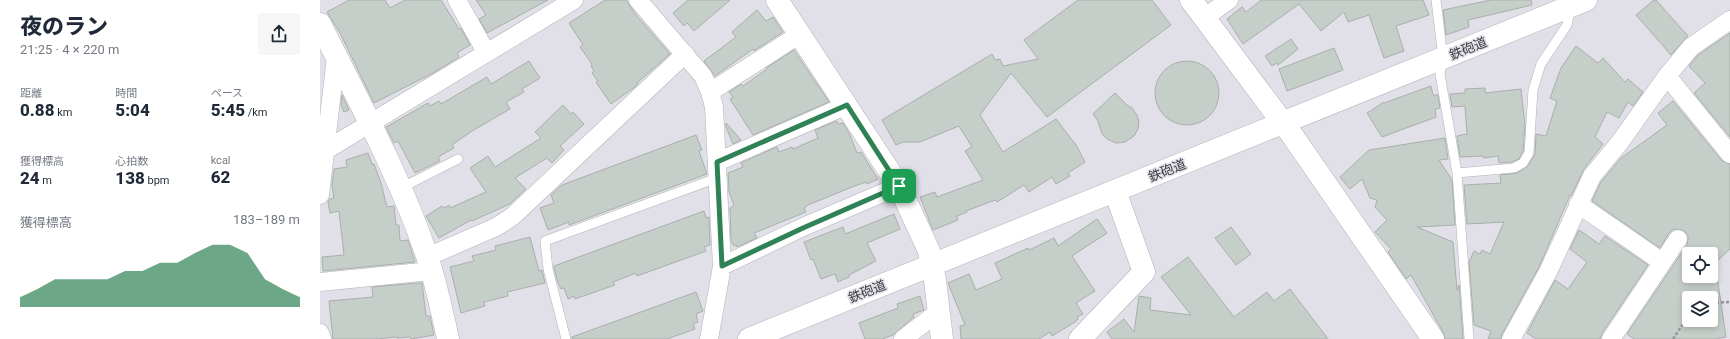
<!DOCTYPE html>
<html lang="ja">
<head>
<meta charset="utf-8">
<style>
	:root { --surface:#fff; --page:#f6f6f7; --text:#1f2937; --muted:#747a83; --accent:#2e8255 }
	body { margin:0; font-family:Roboto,"Noto Sans JP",sans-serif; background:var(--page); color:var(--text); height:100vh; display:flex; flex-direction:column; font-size:15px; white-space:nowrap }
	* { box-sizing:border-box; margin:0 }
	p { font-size:13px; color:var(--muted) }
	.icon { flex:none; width:22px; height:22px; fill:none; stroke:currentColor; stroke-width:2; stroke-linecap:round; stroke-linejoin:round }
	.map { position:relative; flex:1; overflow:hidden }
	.sheet { display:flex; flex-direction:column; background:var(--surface); width:320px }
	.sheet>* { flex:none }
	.controls { position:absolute; left:1362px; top:247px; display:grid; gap:8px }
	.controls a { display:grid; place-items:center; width:36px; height:36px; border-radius:4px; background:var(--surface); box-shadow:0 2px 6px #0003; font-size:20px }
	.pin { position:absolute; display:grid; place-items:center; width:34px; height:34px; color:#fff; margin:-17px; border-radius:8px; box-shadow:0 2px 6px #0006 }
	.round { display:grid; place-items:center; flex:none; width:42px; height:42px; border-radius:4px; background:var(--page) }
	.summary { display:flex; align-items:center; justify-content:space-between; height:68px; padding:0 20px }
	h1 { font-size:22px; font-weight:800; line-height:30px }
	.stats { display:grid; grid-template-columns:repeat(3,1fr); gap:6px; height:68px; padding:4px 20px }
	.stats div { display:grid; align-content:center }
	.stats b { font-size:17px; font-weight:800 }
	.stats small { font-size:11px; font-weight:400 }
	.stats p { font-size:11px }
	.chart { height:112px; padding:8px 20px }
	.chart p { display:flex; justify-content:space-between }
	.chart svg { width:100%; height:72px; margin-top:4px; fill:var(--accent); opacity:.7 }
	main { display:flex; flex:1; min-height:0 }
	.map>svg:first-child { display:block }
	.building { fill:#c6cec9; stroke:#a8b0ab; fill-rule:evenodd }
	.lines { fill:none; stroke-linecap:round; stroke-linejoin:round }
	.service-casing { stroke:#b3b2ba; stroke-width:10 }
	.minor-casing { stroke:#b3b2ba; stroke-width:19 }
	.tertiary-casing { stroke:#b3b2ba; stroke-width:23 }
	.path { stroke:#96959b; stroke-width:2.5; stroke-dasharray:3 2; stroke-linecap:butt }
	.service { stroke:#fff; stroke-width:9 }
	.minor { stroke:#fff; stroke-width:18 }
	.tertiary { stroke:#fff; stroke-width:22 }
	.route-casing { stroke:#fff; stroke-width:8 }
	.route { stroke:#2e8255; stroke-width:5 }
	.labels { text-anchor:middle; stroke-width:3; stroke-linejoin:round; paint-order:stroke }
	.street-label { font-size:13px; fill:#3c3b3e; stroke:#e1dfe8 }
</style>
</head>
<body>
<main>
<section class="sheet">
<div class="summary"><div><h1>夜のラン</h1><p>21:25 · 4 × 220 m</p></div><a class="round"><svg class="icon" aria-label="share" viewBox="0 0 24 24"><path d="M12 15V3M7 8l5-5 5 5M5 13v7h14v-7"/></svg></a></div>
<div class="stats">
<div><p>距離</p><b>0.88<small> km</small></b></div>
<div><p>時間</p><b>5:04</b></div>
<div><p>ペース</p><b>5:45<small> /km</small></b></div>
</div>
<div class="stats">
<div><p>獲得標高</p><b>24<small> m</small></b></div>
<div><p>心拍数</p><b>138<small> bpm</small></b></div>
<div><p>kcal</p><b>62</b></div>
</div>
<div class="chart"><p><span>獲得標高</span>183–189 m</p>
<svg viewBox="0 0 160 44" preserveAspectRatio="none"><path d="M0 44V38L10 33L20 27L30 27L40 27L50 27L60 22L70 22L80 17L90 17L100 11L110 6L120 6L130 11L140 27L150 33L160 38V44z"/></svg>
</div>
</section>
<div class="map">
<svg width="1410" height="339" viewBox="0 0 1410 339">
	<rect width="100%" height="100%" fill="#e1dfe8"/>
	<!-- building -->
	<path class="building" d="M29,0H65L70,8L85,0H121L139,29L141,28L150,45L137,53L139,57L113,73L54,103L20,33L7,12Z
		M156,0H228L167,33L159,19L166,15Z
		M285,0H306L316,15L350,54L317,83L318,84L312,89L291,104L276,82L278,81L272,73L274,71L271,66L272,64L260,47L263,45L249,23Z
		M368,0H410L374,31L367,23L364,26L353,13Z
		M758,0H832L851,25L727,117L691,73L660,115L683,152L736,119L756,145L765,162L748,173L750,176L736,184L732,177L709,192L704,185L677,202L675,200L646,211L647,212L637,216L638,220L613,230L600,197L615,192L617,197L663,180L645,151L652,147L639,126L600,142H583L576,145L562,120L672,54L675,60L680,59L683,66L718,59L704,40Z
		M941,0H1103L1109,15L1076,26L1084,51L1064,58L1049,15L1028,22L1024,12L1001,31L979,4L923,44L907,19L922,7L926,12Z
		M1171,0H1211L1212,5L1148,20L1149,27L1126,35L1123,10Z
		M1334,0H1336L1368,36L1351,55L1316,15Z
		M437,10L446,21L453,17L463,32L434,51L433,49L395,76L384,61L416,37L412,32Z
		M1410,33V137L1374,93L1385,83L1369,66L1378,55Z
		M971,39L978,49L958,65L957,63L952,66L945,56Z
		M1256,46L1278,63L1283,58L1305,82L1308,79L1323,92L1313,106L1308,102L1299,118L1287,112L1275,137L1283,144L1264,169L1251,196L1250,195L1219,267L1182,334L1181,339H1168L1171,331L1154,325L1149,262L1154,251L1160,254L1162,250L1170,254L1184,222L1147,224L1144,185L1181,183L1180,175L1197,173L1208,166L1215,154L1216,134L1226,136L1237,101L1230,98L1241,68Z
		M1014,48L1023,70L967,91L959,69Z
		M474,50L509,102L433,135L410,99L413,97L409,92L421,84L423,86L447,69L446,68Z
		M835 93a32 32 0 1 1 64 0a32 32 0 1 1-64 0Z
		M209,61L220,78L202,89L204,92L186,102L190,109L152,131L132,145L134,148L118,157L120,161L95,173L78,141L74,143L66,127L108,103L110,106L119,101L121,104L167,77L171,84Z
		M1111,86L1113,95H1118L1120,108L1115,109L1116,117L1062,137L1047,113L1064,102V103Z
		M1165,88V93L1201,89L1205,125L1203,151L1199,159L1192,162L1179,163L1178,156L1164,158L1163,156L1140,157L1137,136L1147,134L1145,106L1132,107L1130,94L1145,93V89Z
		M795,93L807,105L812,108L817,115L819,122L818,129L814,136L805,142L796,143L787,139L782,134L778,121L773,114Z
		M22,95L29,110L24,112L21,105Z
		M1353,101L1402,161L1410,164V249L1395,263L1406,337L1395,339H1314L1307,334L1367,245L1368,240V235L1363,230L1354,229L1349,233L1340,248L1272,201L1281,182L1301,158L1347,125L1338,113ZM1369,254H1391V276H1369ZM1369,298H1391V320H1369Z
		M243,105L251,114L253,112L264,124L240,146L244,150L232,163L227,158L195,178L206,189L190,204L152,221L151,220L119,238L106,216L122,206L124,208L129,205L130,208L166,192L150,168L168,156L175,167L221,138L215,132Z
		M517,121L518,124L523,123L529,133L537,153L541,152L558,179L547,184L546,182L532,187L488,205L484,208L486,212L434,233L437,238L417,247L416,245L414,246L411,241L410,208L414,205L409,192L408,173L423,167L421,163L457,147L459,152L472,147L473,149L498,138L495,130Z
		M406,123L421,140L413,144L406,127Z
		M376,135L382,150L379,151L387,174L249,225V222L228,230L220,208L234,203L231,195L242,185Z
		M1125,138L1128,159L1119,160L1132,180L1135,225L1097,227L1133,242L1137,290L1139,285L1143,339H1125L1123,332L1091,275L1086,279L1068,252L1071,249L1055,232L1067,220L1055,207L1057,200L1050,198L1042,179L1030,189L1020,177L1049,150Z
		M48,153L52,164H54L61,183L67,207L74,206L76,225H79L80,241L88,240L95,262L3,271L2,257L24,255L19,211L10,213L8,202L10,199L14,198L12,185L14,169L27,167L26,160Z
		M384,211L386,218L389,217L390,245L384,247L386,251L317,276L316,273L293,282L295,285L255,299L254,296L248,299L244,288L241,289L237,280L234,266Z
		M574,214L580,229L547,243L556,261L529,275V277L518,282L515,274L501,279L493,259L491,260L484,242L523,227L525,234Z
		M777,219L787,233L752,256L775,291L756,303L763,314L757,317L758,319L755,322L732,336L730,332L719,339H641L640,326L645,325L628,283L649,274L656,290L682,279L675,263L708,248L709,250L734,238L738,246Z
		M911,227L931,254L916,265L895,238Z
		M1259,230L1279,244L1285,236L1328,265L1282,333L1280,339H1216L1207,333L1235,280L1248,289L1267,262L1250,249Z
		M210,237L219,271L222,270L225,283L187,292L188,296L164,302L165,306L141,313L130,267L154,261L152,256L176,250L175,246Z
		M868,257L914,317L947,292L954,301L970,289L1008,339H792L787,332L804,319L814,332L819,296L831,298L830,310L871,315L841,277Z
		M97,283H102L106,316H110L114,335L91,339L90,337L77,338L76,337L57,339H13L9,301L53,297L52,287Z
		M376,292L383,311L376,314L378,322L373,324L375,329L347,339H252V337Z
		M600,296L604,310L593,314L594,317L573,335L562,339H545L539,323L578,308L577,304Z"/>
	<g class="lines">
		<!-- service casing -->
		<g class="service-casing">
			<path id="service" d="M1116,0L1123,58L1120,74L1137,173L1149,339
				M1137,173L1194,168L1203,163L1209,153L1213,90L1221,64L1247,25L1251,7
				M81,188L138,159
				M246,339L228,269L225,241L397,178"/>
		</g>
		<!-- minor casing -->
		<g class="minor-casing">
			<path id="minor" d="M137,0L166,52
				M318,0L383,76L390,92L394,107L402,266L389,339
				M884,18L909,0
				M1347,76L1410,154
				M390,92L480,34
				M6,150L254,0
				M397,162L527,105
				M0,195L16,57
				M1258,204L1342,262
				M107,257L176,227L193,216L365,54
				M402,266L483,227L579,186
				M0,282L111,271
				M0,333L2,339
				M583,339L620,311
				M1191,339L1228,272L1272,176L1300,142L1347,76L1371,47L1410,20
				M1291,339L1358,239"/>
		</g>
		<!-- tertiary casing -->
		<g class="tertiary-casing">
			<path id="tertiary" d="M457,0L579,186L609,251L615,280L622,339
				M871,0L972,135L1113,339
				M0,24C38,100 80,176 107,256C116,283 122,311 128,339
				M429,339L1266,0
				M760,339L824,272L795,191"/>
		</g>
		<!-- path -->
		<path class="path" d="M1391,303L1410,302
			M1353,339L1369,315"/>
		<!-- service -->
		<use href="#service" class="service"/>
		<!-- minor -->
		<use href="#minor" class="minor"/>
		<!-- tertiary -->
		<use href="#tertiary" class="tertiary"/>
	</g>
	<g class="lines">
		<!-- route casing -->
		<g class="route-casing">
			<path id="route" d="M527,105L579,186L483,228L402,266L397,162Z"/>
		</g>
		<!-- route -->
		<use href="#route" class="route"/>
	</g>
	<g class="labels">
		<!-- street labels -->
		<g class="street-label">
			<text transform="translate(1148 48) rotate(-22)" y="5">鉄砲道</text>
			<text transform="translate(847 170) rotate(-22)" y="5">鉄砲道</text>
			<text transform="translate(547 291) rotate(-22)" y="5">鉄砲道</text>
		</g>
	</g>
</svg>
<div class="controls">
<a><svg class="icon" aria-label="locate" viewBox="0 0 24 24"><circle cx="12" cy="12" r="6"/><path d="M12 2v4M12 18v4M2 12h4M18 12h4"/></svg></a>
<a><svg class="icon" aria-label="layers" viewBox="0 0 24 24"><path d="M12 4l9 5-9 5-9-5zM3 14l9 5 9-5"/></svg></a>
</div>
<div class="pin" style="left:579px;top:186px;background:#1e9e55"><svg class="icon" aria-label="arrive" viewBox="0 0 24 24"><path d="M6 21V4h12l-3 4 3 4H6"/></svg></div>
</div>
</main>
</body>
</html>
